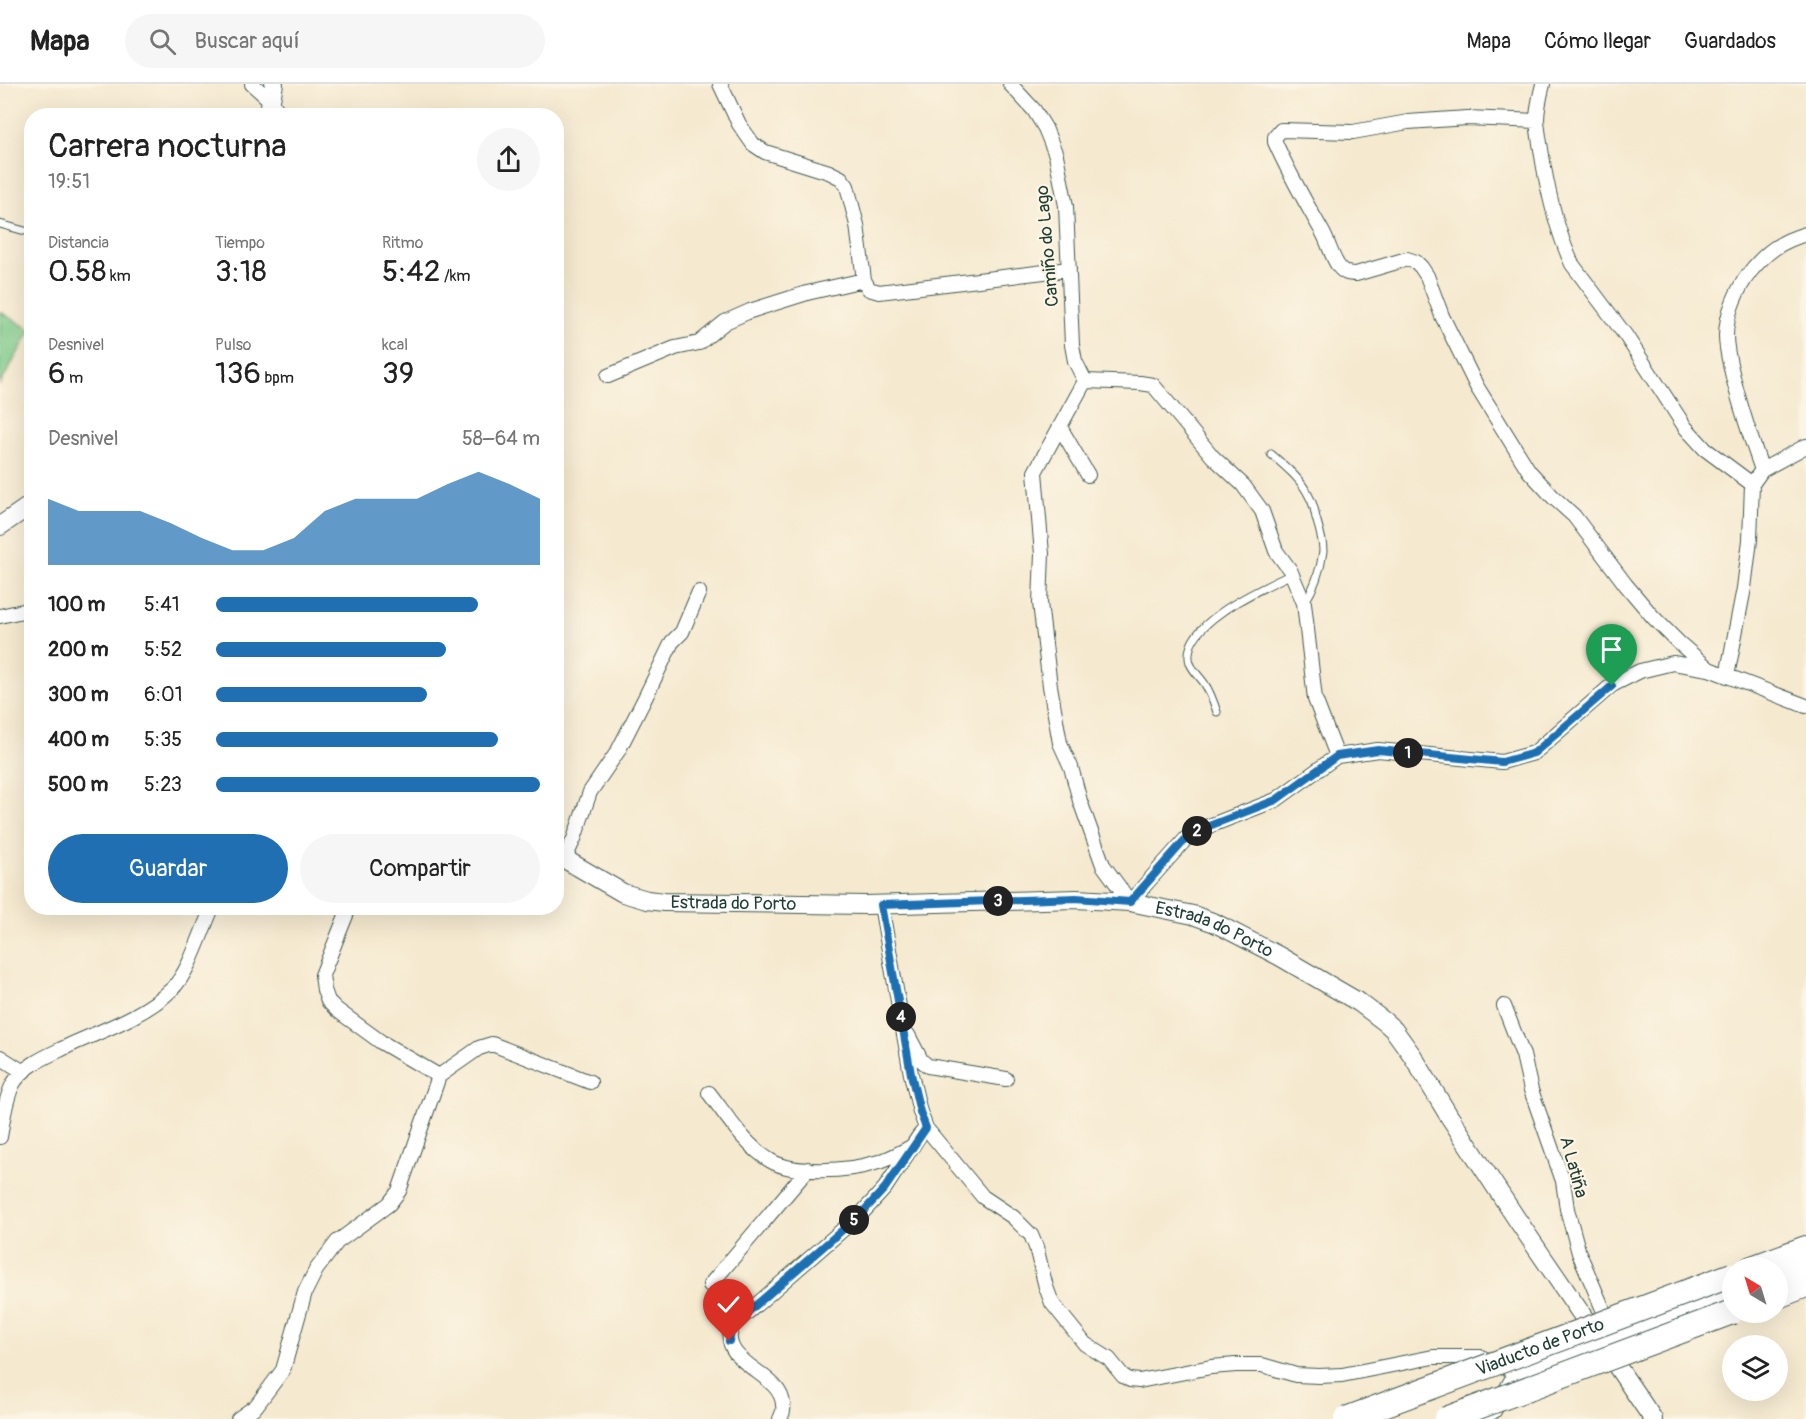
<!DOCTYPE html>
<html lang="es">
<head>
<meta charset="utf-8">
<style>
	:root { --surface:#fff; --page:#f6f6f6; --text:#222; --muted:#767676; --line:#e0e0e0; --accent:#1f6fb2 }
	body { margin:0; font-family:Pangolin,sans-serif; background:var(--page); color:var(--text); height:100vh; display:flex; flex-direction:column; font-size:22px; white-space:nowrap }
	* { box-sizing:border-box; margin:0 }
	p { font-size:20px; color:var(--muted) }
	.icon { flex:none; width:33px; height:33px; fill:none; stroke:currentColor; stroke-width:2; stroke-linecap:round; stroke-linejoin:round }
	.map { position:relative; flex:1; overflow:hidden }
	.side { position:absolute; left:24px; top:24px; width:540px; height:807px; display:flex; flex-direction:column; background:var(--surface); border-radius:24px; box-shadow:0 6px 24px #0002 }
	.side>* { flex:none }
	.needle { width:39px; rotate:322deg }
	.fabs { position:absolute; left:1722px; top:1173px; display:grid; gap:12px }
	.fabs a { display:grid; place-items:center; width:66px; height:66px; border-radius:50%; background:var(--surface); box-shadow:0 6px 24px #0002; font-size:30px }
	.pin { position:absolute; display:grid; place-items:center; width:51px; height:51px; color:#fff; margin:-62px -26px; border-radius:50% 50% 50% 0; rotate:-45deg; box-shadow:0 0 6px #0007 }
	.pin .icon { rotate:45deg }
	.km { position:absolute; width:30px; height:30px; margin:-15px; border-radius:50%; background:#222; color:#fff; font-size:16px; line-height:30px; text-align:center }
	.round { display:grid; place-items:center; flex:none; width:63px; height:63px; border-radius:32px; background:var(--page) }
	.headline { display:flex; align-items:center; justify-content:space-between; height:102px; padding:0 24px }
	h1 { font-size:33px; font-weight:600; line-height:45px }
	.stats { display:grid; grid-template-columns:repeat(3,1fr); gap:9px; height:102px; padding:6px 24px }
	.stats div { display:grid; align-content:center }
	.stats b { font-size:30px; font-weight:600 }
	.stats small { font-size:16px; font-weight:400 }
	.stats p { font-size:16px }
	.chart { height:168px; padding:12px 24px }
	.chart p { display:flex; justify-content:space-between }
	.chart svg { width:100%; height:108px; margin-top:6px; fill:var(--accent); opacity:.7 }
	.cta { display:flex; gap:12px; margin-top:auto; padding:12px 24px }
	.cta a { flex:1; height:69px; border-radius:36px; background:var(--accent); color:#fff; font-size:24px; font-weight:600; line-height:69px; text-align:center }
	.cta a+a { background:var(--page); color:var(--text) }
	ul { padding:0 24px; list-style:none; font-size:20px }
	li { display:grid; grid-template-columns:96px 72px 1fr; align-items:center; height:45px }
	li i { height:15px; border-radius:8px; background:var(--accent) }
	header { display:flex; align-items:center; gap:36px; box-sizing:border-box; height:84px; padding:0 30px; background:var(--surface); border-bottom:2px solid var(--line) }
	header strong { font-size:28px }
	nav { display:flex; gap:33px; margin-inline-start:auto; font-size:21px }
	.search { width:420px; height:54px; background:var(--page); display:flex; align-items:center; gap:15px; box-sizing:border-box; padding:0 21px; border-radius:33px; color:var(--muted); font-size:22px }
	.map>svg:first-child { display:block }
	.green { fill:#7ecb8b; stroke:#4e8460; stroke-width:1.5 }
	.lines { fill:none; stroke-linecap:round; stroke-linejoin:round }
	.lane-casing { stroke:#3f574b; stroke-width:9 }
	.street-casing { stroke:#3f574b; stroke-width:16 }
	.secondary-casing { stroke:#3f574b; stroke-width:20 }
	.highway-casing { stroke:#3f574b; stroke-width:26 }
	.lane { stroke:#fff; stroke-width:7 }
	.street { stroke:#fff; stroke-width:14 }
	.secondary { stroke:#fff; stroke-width:18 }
	.highway { stroke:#fff; stroke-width:24 }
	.highway-bridge-casing { stroke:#3f574b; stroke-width:26; stroke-linecap:butt }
	.highway-bridge { stroke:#fff; stroke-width:24 }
	.route-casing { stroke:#fff; stroke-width:12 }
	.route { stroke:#1f6fb2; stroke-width:8 }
	.labels { text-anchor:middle; stroke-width:4.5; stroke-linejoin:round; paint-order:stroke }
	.street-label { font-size:18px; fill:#1f3d34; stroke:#fcf5e5 }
</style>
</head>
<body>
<header>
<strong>Mapa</strong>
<div class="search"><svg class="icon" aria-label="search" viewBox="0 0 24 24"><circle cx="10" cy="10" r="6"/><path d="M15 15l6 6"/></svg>Buscar aquí</div>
<nav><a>Mapa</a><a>Cómo llegar</a><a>Guardados</a></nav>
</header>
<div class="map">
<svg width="1806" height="1335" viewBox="0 0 1806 1335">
	<rect width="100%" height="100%" fill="#fcf5e5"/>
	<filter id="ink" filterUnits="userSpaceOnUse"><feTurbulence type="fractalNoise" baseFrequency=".0167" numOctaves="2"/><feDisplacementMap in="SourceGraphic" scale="12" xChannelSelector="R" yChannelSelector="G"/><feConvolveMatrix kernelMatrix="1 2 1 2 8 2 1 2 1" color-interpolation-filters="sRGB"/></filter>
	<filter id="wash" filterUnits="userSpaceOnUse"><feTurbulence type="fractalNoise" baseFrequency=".008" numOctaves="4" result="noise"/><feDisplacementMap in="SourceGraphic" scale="24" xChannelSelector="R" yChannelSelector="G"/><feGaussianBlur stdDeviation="1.35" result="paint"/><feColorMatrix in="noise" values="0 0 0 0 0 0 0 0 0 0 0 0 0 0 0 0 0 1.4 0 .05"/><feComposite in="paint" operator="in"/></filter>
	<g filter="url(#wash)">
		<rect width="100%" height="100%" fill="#f5e9cf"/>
		<!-- green -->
		<path class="green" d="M0,228L31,246L0,300Z"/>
	</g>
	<g filter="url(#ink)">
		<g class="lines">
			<!-- lane casing -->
			<g class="lane-casing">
				<path id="lane" d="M0,140L32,149
					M1271,370C1285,382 1301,395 1309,412C1313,419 1315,426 1316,434C1319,444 1323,456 1323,467C1321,485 1314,505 1304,519
					M1217,628C1214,619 1211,610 1206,602C1202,594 1193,588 1190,579C1178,540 1265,503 1292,490"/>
			</g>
			<!-- street casing -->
			<g class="street-casing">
				<path id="street" d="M252,0L271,17L281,32
					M720,0L739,40L753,60L765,68L829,88L841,94L847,102L857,141L864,196L869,205L879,208L1069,185
					M1010,0L1034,26L1045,44L1056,71L1066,122L1072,261L1075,277L1085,297
					M1543,0C1540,12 1537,24 1537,36C1538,50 1541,64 1543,78C1549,113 1557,147 1572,180L1626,252L1685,343L1705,365L1752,400
					M1537,37L1467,34L1408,38L1353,48L1281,46L1275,53V58C1289,90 1306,119 1323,149C1329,160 1332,174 1339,183C1344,189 1348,190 1356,190L1407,175L1416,178L1421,183L1427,192L1442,232L1477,303L1529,387L1553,413L1574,432L1626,501L1653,533L1678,558L1709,585
					M608,292L675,264L699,259L725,238L750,227L807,209L864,196
					M1085,297L1035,388L1042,470L1040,519L1050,602L1060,659L1071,683L1080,717L1103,781L1130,818L1191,749L1276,716L1337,672L1378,666L1502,678L1534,669L1612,601L1640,587L1673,579L1709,585L1806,622
					M1085,297L1140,299L1153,301L1213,373L1243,401L1262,427L1276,467L1290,486L1304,519L1315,615L1337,672
					M1060,343L1088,391
					M1762,386C1751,355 1741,325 1733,293C1730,280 1726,266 1726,252C1726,230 1737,205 1750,188C1766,168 1781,157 1806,150
					M0,532L32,525
					M1727,592L1744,504L1750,456L1752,400L1762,386L1806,362
					M565,774L574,755L590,708L618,667L645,614L672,558L682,548L699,508
					M881,821L911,990L920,1028L926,1044L983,1113L1013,1133L1031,1151L1036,1163L1046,1203L1052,1219L1085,1260L1109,1275L1123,1292L1130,1296L1139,1297L1211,1283L1236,1281H1262L1296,1291L1319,1292L1342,1291L1433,1273H1481L1516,1288
					M349,824L322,891L324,906L328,917L337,926L381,958L439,992
					M1504,922L1523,971L1531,1006L1563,1097L1567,1125L1579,1169L1614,1251
					M908,951L921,976L928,982L1006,995
					M0,973L22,987
					M709,1009C727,1032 745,1062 771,1077C795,1091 849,1087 875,1079C888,1076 901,1068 913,1062
					M0,1053C3,1036 5,1016 13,1000C25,980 48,972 68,962C101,947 146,931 172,905C189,889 202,846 212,824
					M1778,1193L1806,1183
					M710,1201L808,1085
					M238,1335L256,1322L283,1286L305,1208L316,1186L337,1158L389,1120L399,1107L439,992L479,964L492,960L590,998
					M780,1335C782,1331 784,1325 783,1321C782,1288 717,1280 732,1242L862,1129L885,1104L919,1052L926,1044
					M1482,1335L1494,1327L1516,1288L1732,1209"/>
			</g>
			<!-- secondary casing -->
			<g class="secondary-casing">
				<g id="secondary">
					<path d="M268,32L274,0"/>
					<path d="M0,442L32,420"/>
					<path id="s1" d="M556,770L623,809L647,816L664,818L866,821L1076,815L1130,818L1193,831L1215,839L1279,872L1360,919L1385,938L1394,946L1412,971L1449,1032L1516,1134L1653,1335"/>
				</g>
			</g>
			<!-- highway casing -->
			<g class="highway-casing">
				<path id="highway" d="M1752,1184L1806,1164
					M1778,1212L1806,1201"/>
			</g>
			<!-- lane -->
			<use href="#lane" class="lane"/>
			<!-- street -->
			<use href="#street" class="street"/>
			<!-- secondary -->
			<use href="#secondary" class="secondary"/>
			<!-- highway -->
			<use href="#highway" class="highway"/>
			<!-- highway-bridge casing -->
			<g class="highway-bridge-casing">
				<g id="highway-bridge">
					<path id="s2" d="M1346,1335L1732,1191"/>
					<path d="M1446,1335L1732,1228"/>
				</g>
			</g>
			<!-- highway-bridge -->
			<use href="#highway-bridge" class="highway-bridge"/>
		</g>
	</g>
	<g class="lines" filter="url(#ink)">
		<!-- route casing -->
		<g class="route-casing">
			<path id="route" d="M729,1257L732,1242L862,1129L885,1104L926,1044L920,1028L911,990L881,821L1076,814L1130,818L1191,749L1276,716L1337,672L1378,666L1502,678L1534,669L1612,602"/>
		</g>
		<!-- route -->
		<use href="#route" class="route"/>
	</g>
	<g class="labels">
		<!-- street labels -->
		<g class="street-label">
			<text transform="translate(1047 162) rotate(-95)" y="6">Camiño do Lago</text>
			<text dy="6" stroke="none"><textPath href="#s1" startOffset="189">Estrada do Porto</textPath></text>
			<text dy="6" stroke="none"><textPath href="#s1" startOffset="675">Estrada do Porto</textPath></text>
			<text transform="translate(1574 1083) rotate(75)" y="6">A Latiña</text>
			<text dy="6" stroke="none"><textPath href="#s2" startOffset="207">Viaducto de Porto</textPath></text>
		</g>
	</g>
</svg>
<div class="fabs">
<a><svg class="needle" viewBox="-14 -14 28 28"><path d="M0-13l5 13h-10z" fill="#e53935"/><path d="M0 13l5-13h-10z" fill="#767676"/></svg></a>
<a><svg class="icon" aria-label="layers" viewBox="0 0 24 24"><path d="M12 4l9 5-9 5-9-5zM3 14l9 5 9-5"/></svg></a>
</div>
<div class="pin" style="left:1612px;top:602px;background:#1e9e55"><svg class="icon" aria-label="arrive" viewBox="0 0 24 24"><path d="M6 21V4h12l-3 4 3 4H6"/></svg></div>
<div class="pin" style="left:729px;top:1257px;background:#d93025"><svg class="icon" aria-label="check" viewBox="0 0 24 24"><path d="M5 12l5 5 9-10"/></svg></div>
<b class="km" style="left:1408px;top:669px">1</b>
<b class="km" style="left:1197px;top:747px">2</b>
<b class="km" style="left:998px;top:817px">3</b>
<b class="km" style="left:901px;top:933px">4</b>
<b class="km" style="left:854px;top:1136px">5</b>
<section class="side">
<div class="headline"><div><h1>Carrera nocturna</h1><p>19:51</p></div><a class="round"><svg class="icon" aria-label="share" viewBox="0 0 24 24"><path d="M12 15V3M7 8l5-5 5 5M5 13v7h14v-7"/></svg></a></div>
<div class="stats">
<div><p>Distancia</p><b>0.58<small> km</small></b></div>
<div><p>Tiempo</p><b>3:18</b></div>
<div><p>Ritmo</p><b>5:42<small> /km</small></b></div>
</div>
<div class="stats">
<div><p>Desnivel</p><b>6<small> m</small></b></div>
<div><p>Pulso</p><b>136<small> bpm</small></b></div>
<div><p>kcal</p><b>39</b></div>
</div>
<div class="chart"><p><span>Desnivel</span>58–64 m</p>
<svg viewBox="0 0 160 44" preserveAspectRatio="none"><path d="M0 44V17L10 22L20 22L30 22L40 27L50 33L60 38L70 38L80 33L90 22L100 17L110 17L120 17L130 11L140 6L150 11L160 17V44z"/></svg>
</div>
<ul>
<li><b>100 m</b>5:41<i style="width:81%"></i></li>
<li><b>200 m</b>5:52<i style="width:71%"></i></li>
<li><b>300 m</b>6:01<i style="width:65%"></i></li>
<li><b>400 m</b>5:35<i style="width:87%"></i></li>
<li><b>500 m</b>5:23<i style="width:100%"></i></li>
</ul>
<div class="cta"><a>Guardar</a><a>Compartir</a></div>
</section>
</div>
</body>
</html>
